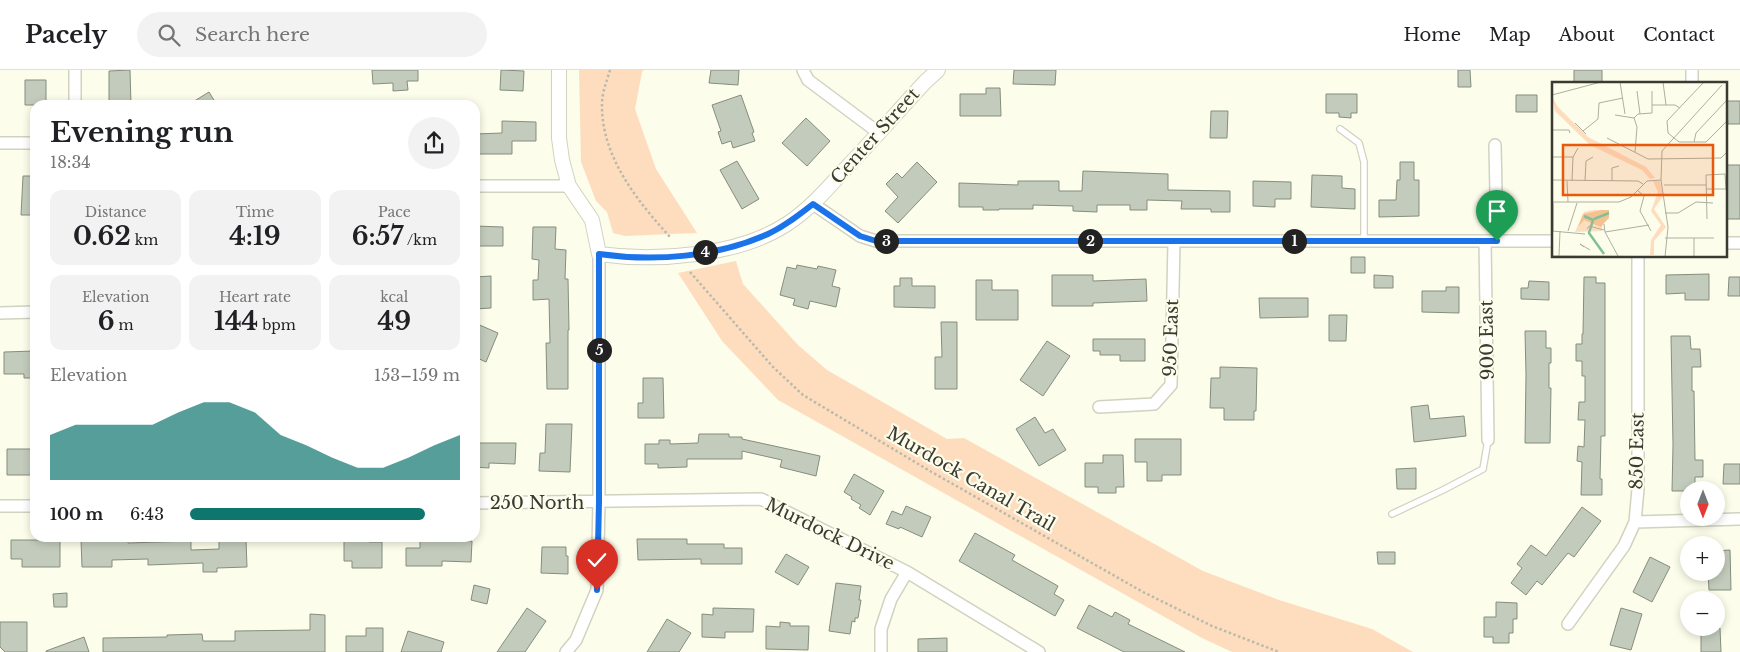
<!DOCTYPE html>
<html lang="en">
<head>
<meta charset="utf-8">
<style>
	:root { --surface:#fff; --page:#f2f2f2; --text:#202124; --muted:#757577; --line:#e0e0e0; --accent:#0f766e }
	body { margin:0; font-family:"Libre Baskerville",serif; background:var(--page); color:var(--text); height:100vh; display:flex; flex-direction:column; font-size:19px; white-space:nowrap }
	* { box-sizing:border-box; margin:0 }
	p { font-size:16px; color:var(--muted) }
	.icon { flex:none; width:28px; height:28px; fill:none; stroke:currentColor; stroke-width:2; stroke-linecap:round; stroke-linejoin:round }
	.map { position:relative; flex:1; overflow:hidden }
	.panel { position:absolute; left:30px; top:30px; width:450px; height:442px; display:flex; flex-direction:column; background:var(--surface); border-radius:15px; box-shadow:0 2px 8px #0003 }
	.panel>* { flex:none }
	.needle { width:32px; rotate:180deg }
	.fabs { position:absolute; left:1680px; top:411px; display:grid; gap:10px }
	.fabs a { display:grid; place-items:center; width:45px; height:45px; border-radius:50%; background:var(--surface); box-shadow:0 2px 8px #0003; font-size:25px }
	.pin { position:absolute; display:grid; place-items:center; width:42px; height:42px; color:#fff; margin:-51px -21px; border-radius:50% 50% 50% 0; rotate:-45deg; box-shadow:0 0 5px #0007 }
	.pin .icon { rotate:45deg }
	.km { position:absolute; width:25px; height:25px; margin:-12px; border-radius:50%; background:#222; color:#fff; font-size:14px; line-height:25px; text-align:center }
	.round { display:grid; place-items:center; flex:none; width:52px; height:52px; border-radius:26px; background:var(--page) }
	.headline { display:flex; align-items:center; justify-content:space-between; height:85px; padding:0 20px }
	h1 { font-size:28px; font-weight:700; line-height:38px }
	.metrics { display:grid; grid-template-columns:repeat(3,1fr); gap:8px; height:85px; padding:5px 20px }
	.metrics div { display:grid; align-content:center; border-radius:12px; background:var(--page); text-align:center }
	.metrics b { font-size:25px; font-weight:700 }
	.metrics small { font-size:14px; font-weight:400 }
	.metrics p { font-size:14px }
	.chart { height:140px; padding:10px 20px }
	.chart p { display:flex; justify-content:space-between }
	.chart svg { width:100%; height:90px; margin-top:5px; fill:var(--accent); opacity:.7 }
	ul { padding:0 20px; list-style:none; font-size:16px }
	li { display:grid; grid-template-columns:80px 60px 1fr; align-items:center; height:38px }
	li i { height:12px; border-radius:6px; background:var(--accent) }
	header { display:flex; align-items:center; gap:30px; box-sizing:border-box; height:70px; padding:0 25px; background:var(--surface); border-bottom:1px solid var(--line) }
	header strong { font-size:24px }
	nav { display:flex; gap:28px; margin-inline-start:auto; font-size:18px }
	.search { width:350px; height:45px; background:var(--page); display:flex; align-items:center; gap:12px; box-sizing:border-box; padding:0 18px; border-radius:28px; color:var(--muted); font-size:19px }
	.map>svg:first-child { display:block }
	.green { fill:#feddbf }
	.building { fill:#c3ccbc; stroke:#858e7e }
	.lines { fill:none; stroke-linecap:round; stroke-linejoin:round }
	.service-casing { stroke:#d1d2c0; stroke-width:8 }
	.minor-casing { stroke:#d1d2c0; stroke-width:14 }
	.tertiary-casing { stroke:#d1d2c0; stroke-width:16 }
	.path { stroke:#babaab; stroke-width:2.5; stroke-dasharray:2.5 2.5; stroke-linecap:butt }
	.service { stroke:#fff; stroke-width:5.5 }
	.minor { stroke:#fff; stroke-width:11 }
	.tertiary { stroke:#fff; stroke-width:14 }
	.route-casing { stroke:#fff; stroke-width:10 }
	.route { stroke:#1a73e8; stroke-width:6 }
	.labels { text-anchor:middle; stroke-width:4.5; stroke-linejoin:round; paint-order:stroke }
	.street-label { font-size:18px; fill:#3a3a33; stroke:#fcfdea }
	.inset-river { fill:none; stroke:#83c097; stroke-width:2.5 }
	.inset-road { fill:none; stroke:#aeafa1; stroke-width:1 }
	.view { fill:#e8590c; fill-opacity:0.15; stroke:#e8590c; stroke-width:2.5 }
	.inset-edge { fill:none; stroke:#3a3a33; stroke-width:2.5 }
</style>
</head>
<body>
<header>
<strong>Pacely</strong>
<div class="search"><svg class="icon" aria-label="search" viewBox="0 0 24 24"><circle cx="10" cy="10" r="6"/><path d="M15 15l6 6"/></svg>Search here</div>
<nav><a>Home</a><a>Map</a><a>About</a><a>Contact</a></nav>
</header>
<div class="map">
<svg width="1740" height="582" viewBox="0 0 1740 582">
	<rect width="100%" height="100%" fill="#fcfdea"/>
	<!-- green -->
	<path class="green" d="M579,0H644L642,2L635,39L656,99L697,163L625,166L613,163L607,142L596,131L581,92Z
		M736,191L743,214L798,275L827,300L947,369L964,368L1203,501L1279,530L1372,559L1413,582H1232L1202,568L778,330L722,271L678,203Z"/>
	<!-- building -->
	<path class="building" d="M130,0L131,35H109V1Z
		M372,0H418V11H407L408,20L393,21V13L373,14Z
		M501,0L524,1L523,21L500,20Z
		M711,0H739L738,15L709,13Z
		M1014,0H1056L1055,15L1013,14Z
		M1458,0H1470L1471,17H1458Z
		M1574,0H1602V13H1574Z
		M25,10H46V35H25Z
		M986,18H1000L1001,46H960V24H986Z
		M209,22L217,35H188Z
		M1326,24H1357V43H1351V48L1339,47V43H1326Z
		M741,25L754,62L752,63L755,71L733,78L731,71L722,74L718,62L721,61L712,35Z
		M1516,25H1537V42H1516Z
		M1726,31H1740V54H1728Z
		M1211,41H1228L1227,68H1210Z
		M806,48L830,71L807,96L782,73Z
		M502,51L536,52V71H512V84H475V64L502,63Z
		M737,91L759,129L742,139L720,100Z
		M917,92L937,112L898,153L885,141L898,127L886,114L897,103L902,108Z
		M1400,92H1414V110H1419V146L1379,147V130H1396L1397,110H1400Z
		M1726,95H1740V149H1726Z
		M1083,101L1168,104V120L1230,121V142H1211V139H1181L1182,131L1147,130V140H1130V135H1097V142L1073,141V136L1033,135V139H999V140H983V137H959V113L1018,115V111H1059V121H1082Z
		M1312,105L1342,106V118L1355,119V139L1311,137Z
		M23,106H35V145H21Z
		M1253,111L1291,112V129H1275V137L1253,136Z
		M475,156L503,157V176H475Z
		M533,157H556L555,179L566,180L565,209H568L569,260H568V319H547L546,273H550L549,229L533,230V210H538L539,190L532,189Z
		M1351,187H1365V203H1351Z
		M797,195L817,199L818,196L836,200L832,216L840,218L836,237L810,231L808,239L793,235L795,229L780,225L787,197L796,199Z
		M1709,204V230H1685V223L1666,224V205Z
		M1052,205H1093V211L1146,209L1147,231L1093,233V236H1052Z
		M1374,205L1393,206V218H1374Z
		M491,206V238L475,239V207Z
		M1584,207H1596V213H1605V366H1601L1600,409H1602V425H1581L1582,392L1577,391L1578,376L1584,377L1585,350H1578L1579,332H1585V306H1582V291H1576V274H1582V264H1583Z
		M1729,207H1740V226H1728Z
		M900,208H912V216H935V238L894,237V216H900Z
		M976,210H992V220H1018V250H976Z
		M1529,211L1549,212V230L1521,229V218H1528Z
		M1446,217H1459V243L1422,242V221H1446Z
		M1259,228H1308V247L1260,248Z
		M1329,245H1347L1346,271H1329Z
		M941,252H957V319H935V287H942Z
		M475,253L498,263L486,292L475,287Z
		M1525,261H1546V278H1551V293H1549V318H1551L1550,373H1525L1526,305Z
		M1671,266H1690L1691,279H1700L1701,297H1692V321H1694L1695,390H1703V407H1695V420L1689,421H1672L1673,375Z
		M1093,269H1145V291H1120V285H1100V281H1093Z
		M1047,271L1070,286L1043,326L1020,310Z
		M35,281V308H24V304H4V282Z
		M1220,297L1257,298L1256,341H1254V350H1224V338H1210L1211,308H1220Z
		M643,308H663L664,348H638V333H643Z
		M1428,335L1430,349L1464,346L1466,366L1414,372L1411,337Z
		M1035,347L1045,363L1053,359L1066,380L1039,396L1016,359Z
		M546,354H572L570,402L539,401L540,383H545Z
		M699,364H729V367H742V369L820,386L816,406L780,397L782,390L742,381V389H687V397L658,398V394H645V374H659V370H670V374L698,373Z
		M1135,369H1181V405H1162V411H1147V392H1135Z
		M475,373H516L515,394L489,393V398L475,397Z
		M7,379H35V405H7Z
		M1103,385H1123L1124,417H1116V423H1098V417H1085V393H1103Z
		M1724,394H1740V414H1723Z
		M1416,398V419H1397L1396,399Z
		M854,404L884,421L870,445L859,438L861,435L851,429L852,427L844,422Z
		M906,436L931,447L922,467L900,457L899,459L886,454L892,441L902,445Z
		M1582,437L1601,451L1574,487L1568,483L1542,515L1537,511L1526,525L1511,513L1522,498L1517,494L1531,475L1546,486Z
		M975,463L1015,485L1012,490L1058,516L1054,524L1064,530L1055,546L959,491Z
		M219,468H239V470H246L247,497L217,498V502H203V493L148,495V489L112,490V497H82L81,470H128V473L191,471V480L219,479Z
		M344,469H369V472H382V498H352V491H344Z
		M637,469H687V474H724V478H742V494H701V489L638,490Z
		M11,470H60V497H22V489H11Z
		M420,470L472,471L471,492L442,491V496H406V478H420Z
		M542,477H566V486H568V504L541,503Z
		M1730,480L1731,520H1709L1708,502H1716V481Z
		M1377,482H1395V494H1378Z
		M786,484L809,497L798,515L775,502Z
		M1650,487L1670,497L1652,532L1633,522Z
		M836,513L861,516L859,530H861L858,548H855V552L852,551L850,564L829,561Z
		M474,515L490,519L487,534L471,530Z
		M67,523V537H54L53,524Z
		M1496,532L1517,533V549H1513V563H1509V573H1493V567H1484V547H1496Z
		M1089,535L1112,547L1115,542L1130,550L1128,554L1185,582H1124L1077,558Z
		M527,538L546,551L525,582H497Z
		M713,538L754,539L753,562H725V568L702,567V544L713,545Z
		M1621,538L1642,544L1631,580L1610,575Z
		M310,544L325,545V582H103V568L167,567V565L202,564L203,571H235V561L310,560Z
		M667,549L691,563L679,582H647Z
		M0,552H27V582H5L0,577Z
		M780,552L790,553V556H809L808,580L766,579V556L780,557Z
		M366,558H383V582H346V566H366Z
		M1701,558H1720L1721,582H1701Z
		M408,561L444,572L441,582H401Z
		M84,567L89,582H46V581Z
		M947,568V582H918V569Z"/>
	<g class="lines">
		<!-- service casing -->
		<g class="service-casing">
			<path id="service" d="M1340,59L1359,73L1364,92V171
				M1392,444L1443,420L1483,399L1488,370"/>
		</g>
		<!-- minor casing -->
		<g class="minor-casing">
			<path id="minor" d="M803,0L808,10L879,63
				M1692,0V14
				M75,35V0
				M0,73H35
				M1495,75L1497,171
				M475,116H569
				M813,134L860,166L876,171H1554
				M1485,171L1488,370
				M1726,173H1740
				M0,243L35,242
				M1099,337L1154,334L1171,315L1174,172
				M475,433L761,429L907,502L1039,582
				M0,436H35
				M1635,452L1740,449
				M1568,554L1624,476L1635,452L1638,419V186
				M566,582L576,570L597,520L599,432V184
				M881,582V559L891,529L907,502"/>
		</g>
		<!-- tertiary casing -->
		<g class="tertiary-casing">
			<path id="tertiary" d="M559,0V68L562,90L569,116L592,150L599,184C656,192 738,186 787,154C811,138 829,117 848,96C874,69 899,40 925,12L938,0"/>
		</g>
		<!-- path -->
		<path class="path" d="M610,0C607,11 602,22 602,34C601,86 637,131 671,168
			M690,202L773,297L803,325L930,401L1143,522L1212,556L1279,582"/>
		<!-- service -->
		<use href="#service" class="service"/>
		<!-- minor -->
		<use href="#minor" class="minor"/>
		<!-- tertiary -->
		<use href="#tertiary" class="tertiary"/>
	</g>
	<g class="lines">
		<!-- route casing -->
		<g class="route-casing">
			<path id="route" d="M597,520L599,432V184C655,192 717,187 768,164C785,156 799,145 813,134L860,166L876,171H1497"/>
		</g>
		<!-- route -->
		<use href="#route" class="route"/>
	</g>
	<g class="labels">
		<!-- street labels -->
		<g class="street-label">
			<text transform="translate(875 66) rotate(-48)" y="6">Center Street</text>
			<text transform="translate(1171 268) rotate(-88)" y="6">950 East</text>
			<text transform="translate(1487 270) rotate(-91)" y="6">900 East</text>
			<text transform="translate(1637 381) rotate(-89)" y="6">850 East</text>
			<text transform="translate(971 409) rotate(30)" y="6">Murdock Canal Trail</text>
			<text x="537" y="439">250 North</text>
			<text transform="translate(830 464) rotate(26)" y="6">Murdock Drive</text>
		</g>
	</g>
	<!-- overview -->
	<g transform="translate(1552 12)">
		<rect width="175" height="175" fill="#fcfdea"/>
		<path d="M0,15L6,25L36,55L94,85L103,96L98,97L90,88L38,63L3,29ZM101,99H108L111,114L102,127L114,145L102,159V173H98L99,158L109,143L99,129L106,110ZM41,128H57V137L50,142V149L23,150L32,130Z" fill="#feddbf"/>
		<path d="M50,128H57V135L49,145L32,138L26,145L31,132Z" fill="#f4c191"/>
		<path class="inset-river" d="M32,134L41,138L37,151L52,172M42,137L57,131"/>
		<path class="inset-road" d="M68,0L73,32M111,0L114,23M152,0L115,39L116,51L127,60H154L175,39M85,9L88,32M0,13L49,0M47,21L71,16M100,23H123L128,26M63,33L82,36M82,36L86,32L100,31V9M82,36L85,45L83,70M23,41L34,52M0,48H17L18,51M31,49L46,37L47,21M55,56L96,77L169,76L175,70M142,60L144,51L175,18M0,75H21M0,98L86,99L91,102M15,99L16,120M20,99L21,75L26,66M33,99L34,79L41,75M60,99V86L67,84M112,103H154M154,107H174L173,92L154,93L155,137M85,108L92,114L88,129L99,149M0,120H67L79,115L95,99L109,98M113,131H126L144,120L161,121M52,142L53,150L66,174M35,147L37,144L52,148M0,149L33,152M1,149V121M16,149L25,121M53,150L97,143M113,156H162M32,165L28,162L38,168M0,174L175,175M7,174L8,149M113,175L116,145L109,98L110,69L170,3M142,175V156"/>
		<path class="view" d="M11,63H161V113H11Z"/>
		<rect width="175" height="175" class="inset-edge"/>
	</g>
</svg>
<div class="fabs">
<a><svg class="needle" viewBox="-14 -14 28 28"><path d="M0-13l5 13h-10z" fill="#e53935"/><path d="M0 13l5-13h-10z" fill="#757577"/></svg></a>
<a>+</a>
<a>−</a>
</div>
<div class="pin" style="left:1497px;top:171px;background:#1e9e55"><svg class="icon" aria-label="arrive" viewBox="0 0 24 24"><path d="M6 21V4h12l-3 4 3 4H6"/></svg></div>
<div class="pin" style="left:597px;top:520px;background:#d93025"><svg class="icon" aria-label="check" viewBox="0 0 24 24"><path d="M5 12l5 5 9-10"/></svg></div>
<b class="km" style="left:1294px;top:171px">1</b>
<b class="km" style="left:1090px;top:171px">2</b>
<b class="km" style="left:886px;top:171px">3</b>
<b class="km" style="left:705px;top:182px">4</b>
<b class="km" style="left:599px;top:280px">5</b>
<section class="panel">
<div class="headline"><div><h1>Evening run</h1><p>18:34</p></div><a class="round"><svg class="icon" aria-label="share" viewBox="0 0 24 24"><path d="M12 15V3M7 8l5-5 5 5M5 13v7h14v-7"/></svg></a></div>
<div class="metrics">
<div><p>Distance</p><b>0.62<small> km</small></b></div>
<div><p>Time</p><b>4:19</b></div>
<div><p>Pace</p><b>6:57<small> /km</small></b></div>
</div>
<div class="metrics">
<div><p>Elevation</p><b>6<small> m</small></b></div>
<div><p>Heart rate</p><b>144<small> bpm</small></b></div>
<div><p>kcal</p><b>49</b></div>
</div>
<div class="chart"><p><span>Elevation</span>153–159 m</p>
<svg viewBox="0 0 160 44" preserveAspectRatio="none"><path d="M0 44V22L10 17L20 17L30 17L40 17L50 11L60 6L70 6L80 11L90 22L100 27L110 33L120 38L130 38L140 33L150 27L160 22V44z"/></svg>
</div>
<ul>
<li><b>100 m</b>6:43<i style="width:87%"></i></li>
</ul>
</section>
</div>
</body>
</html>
